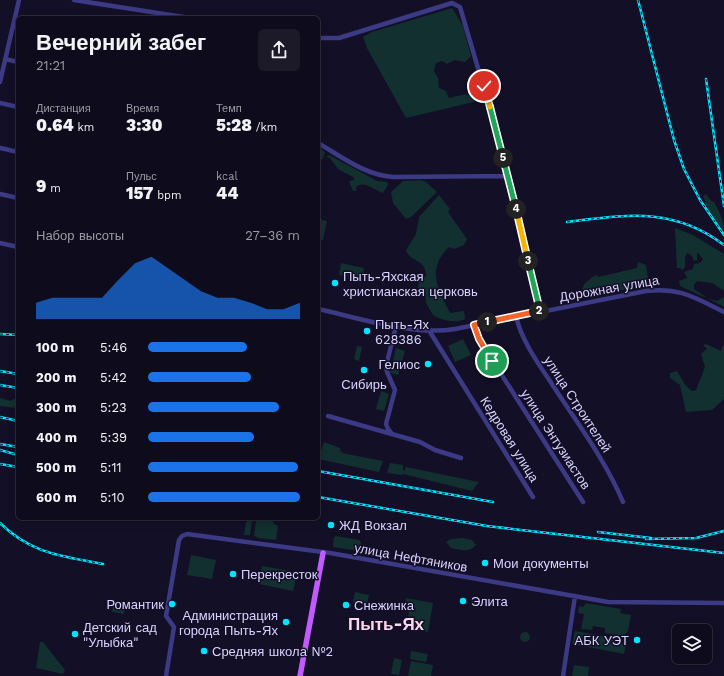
<!DOCTYPE html>
<html lang="ru">
<head>
<meta charset="utf-8">
<style>
	:root { --surface:#0e0b1c; --page:#1c1929; --text:#f1f3f6; --muted:#9b9ba3; --line:#2e2b3b; --accent:#1a73e8 }
	body { margin:0; font-family:"Work Sans",sans-serif; background:var(--page); color:var(--text); height:100vh; display:flex; flex-direction:column; font-size:15px; white-space:nowrap }
	* { box-sizing:border-box; margin:0 }
	p { font-size:13px; color:var(--muted) }
	.icon { flex:none; width:22px; height:22px; fill:none; stroke:currentColor; stroke-width:2; stroke-linecap:round; stroke-linejoin:round }
	.map { position:relative; flex:1; overflow:hidden }
	.sheet { position:absolute; left:16px; top:16px; width:304px; height:504px; display:flex; flex-direction:column; background:var(--surface); border-radius:6px; box-shadow:0 2px 10px #0003,0 0 0 1px var(--line) }
	.sheet>* { flex:none }
	.fabs { position:absolute; left:672px; top:624px; display:grid; gap:8px }
	.fabs a { display:grid; place-items:center; width:40px; height:40px; border-radius:6px; background:var(--surface); box-shadow:0 2px 10px #0003,0 0 0 1px var(--line); font-size:20px }
	.pin { position:absolute; display:grid; place-items:center; width:34px; height:34px; color:#fff; margin:-17px; border:2px solid #fff; border-radius:50%; box-shadow:0 1px 4px #0007 }
	.km { position:absolute; width:20px; height:20px; margin:-10px; border-radius:50%; background:#222; color:#fff; font-size:11px; line-height:20px; text-align:center }
	.round { display:grid; place-items:center; flex:none; width:42px; height:42px; border-radius:6px; background:var(--page) }
	.overview { display:flex; align-items:center; justify-content:space-between; height:68px; padding:0 20px }
	h1 { font-size:22px; font-weight:800; line-height:30px }
	.stats { display:grid; grid-template-columns:repeat(3,1fr); gap:6px; height:68px; padding:4px 20px }
	.stats div { display:grid; align-content:center }
	.stats b { font-size:17px; font-weight:800 }
	.stats small { font-size:11px; font-weight:400 }
	.stats p { font-size:11px }
	.chart { height:112px; padding:8px 20px }
	.chart p { display:flex; justify-content:space-between }
	.chart svg { width:100%; height:72px; margin-top:4px; fill:var(--accent); opacity:.7 }
	ul { padding:0 20px; list-style:none; font-size:13px }
	li { display:grid; grid-template-columns:64px 48px 1fr; align-items:center; height:30px }
	li i { height:10px; border-radius:5px; background:var(--accent) }
	.map>svg:first-child { display:block }
	.green { fill:#12302f }
	.lines { fill:none; stroke-linecap:round; stroke-linejoin:round }
	.minor { stroke:#3d3a85; stroke-width:4.5 }
	.major { stroke:#c25bff; stroke-width:5.5 }
	.rail-casing { stroke:#00e5ff; stroke-width:2.5 }
	.rail { stroke:#130f26; stroke-width:1; stroke-dasharray:3; stroke-linecap:butt }
	.split-1-casing { stroke:#fff; stroke-width:8 }
	.split-2-casing { stroke:#fff; stroke-width:8 }
	.split-3-casing { stroke:#fff; stroke-width:8 }
	.split-4-casing { stroke:#fff; stroke-width:8 }
	.split-5-casing { stroke:#fff; stroke-width:8 }
	.split-6-casing { stroke:#fff; stroke-width:8 }
	.split-7-casing { stroke:#fff; stroke-width:8 }
	.split-1 { stroke:#f0652b; stroke-width:5 }
	.split-2 { stroke:#f0652b; stroke-width:5 }
	.split-3 { stroke:#22a559; stroke-width:5 }
	.split-4 { stroke:#f5b400; stroke-width:5 }
	.split-5 { stroke:#22a559; stroke-width:5 }
	.split-6 { stroke:#22a559; stroke-width:5 }
	.split-7 { stroke:#f5b400; stroke-width:5 }
	.poi-dot { fill:#00e5ff; stroke:#130f26; stroke-width:1.5 }
	.labels { text-anchor:middle; stroke-width:3; stroke-linejoin:round; paint-order:stroke }
	.poi-label { font-size:13px; fill:#d9d4ff; stroke:#130f26; text-anchor:start }
	.street-label { font-size:13px; fill:#d9d4ff; stroke:#130f26 }
	.district-label { font-size:17px; font-weight:bold; fill:#ffd6f0; stroke:#130f26 }
</style>
</head>
<body>
<div class="map">
<svg width="724" height="676" viewBox="0 0 724 676">
	<rect width="100%" height="100%" fill="#130f26"/>
	<!-- green -->
	<path class="green" d="M452,8L463,26L471,56L465,62L455,60L447,64L442,61L436,63L434,71L438,78L439,88L446,91L449,98L466,94L473,97L479,91L484,96L478,101L406,118L367,48L363,37L372,32Z
		M318,147L325,152L323,159L319,160Z
		M329,155L377,181L387,182L388,185L383,193C374,190 364,180 356,187V191H353L349,181L354,180L353,177L338,169L330,158L326,157Z
		M421,180L426,182L437,192L411,217L406,219L393,203L391,192L403,181Z
		M706,194L711,201L714,202C719,211 724,220 724,231L708,209L703,196Z
		M439,195L450,209L448,212L467,239L464,245L454,249L449,247C426,269 438,290 450,313L464,311L465,319C456,324 441,320 433,315L426,303L425,291L423,292L418,289L419,279L426,276C426,258 410,263 406,250L416,234L419,217Z
		M319,219L327,221L323,240L318,239Z
		M675,228L693,235L724,254V291L712,283L697,281L694,285V289L706,297H704L680,286L679,281L687,278L684,272L693,269L694,264L700,263L703,259L697,252V260L694,261L692,256L687,253L685,258V268L681,270V268H677Z
		M638,262L646,265L648,279L647,285L644,286L586,297L581,295L584,284L594,276L597,275L598,277L637,268Z
		M341,263L364,268L362,279L339,275Z
		M724,297V307L707,298L717,301Z
		M463,339L471,355L455,362L448,346Z
		M724,343V399L712,410L686,412L680,385L670,378V373L677,371L686,386L692,391L696,390L705,367L701,354L707,349L703,345L706,344L721,351Z
		M357,346L362,347L359,361L354,359Z
		M396,348L405,351L398,375L390,373Z
		M381,391L389,394L384,411L376,409Z
		M0,398L11,401L13,399L18,400V408L0,406Z
		M324,442L340,448V452H341L342,449V453L383,461L379,472L318,459Z
		M390,463L403,465V470L404,471L406,467L479,482L472,491L403,474L402,475L387,473Z
		M271,518L274,524L278,526L276,540L259,538L254,536L256,521L258,519Z
		M248,520L252,521L250,535H244L246,522Z
		M336,536L359,540L361,542L359,551L333,547L334,537Z
		M463,538L472,540L476,545C469,553 461,550 451,548L446,542L451,539Z
		M191,555L216,560L212,579L187,575Z
		M262,566L291,571L296,577L293,591L259,584Z
		M355,592L369,595L367,604L353,602Z
		M406,598L433,603L428,632L406,628L409,612L404,610Z
		M586,603L621,609L620,613L631,615L628,631L624,636L605,633V628L593,626L592,630L581,629L584,614L578,613L579,606L583,607Z
		M113,604L125,606L124,614L112,612Z
		M575,631L615,638L614,642L626,644L624,654L572,644Z
		M520 637a5 5 0 1 1 10 0a5 5 0 1 1-10 0Z
		M40,642H43L65,670L63,674L36,668Z
		M411,651L428,654L426,662L410,659Z
		M394,658L402,660L399,675L391,674Z
		M411,661L433,665L431,676H408Z
		M574,665L589,667L588,676H572Z"/>
	<g class="lines">
		<!-- minor -->
		<path class="minor" d="M74,0L190,18
			M318,38H339L452,3L460,7L495,126L540,311
			M5,59L18,62
			M0,82L19,0
			M0,103L18,107
			M318,143C342,157 365,175 393,177L508,176
			M0,148L18,152
			M0,194L18,198
			M0,243L18,247
			M318,309C359,318 413,336 455,329L646,291C680,287 695,298 724,312
			M516,316C521,339 537,362 550,381C575,420 605,459 623,502
			M474,325L478,335L489,355L583,502
			M430,332L533,497
			M328,416L420,442L435,450L461,458
			M392,434L388,429L386,424L395,390L387,372L386,366L396,326
			M166,676L174,627L166,616L179,540L182,536L187,534L330,553L608,602L724,603
			M563,676L575,596"/>
		<!-- major -->
		<path class="major" d="M300,676L323,553"/>
		<!-- rail casing -->
		<g class="rail-casing">
			<path id="rail" d="M638,0L674,140L684,169L700,200L724,235
				M706,79L724,206
				M567,222C626,215 673,206 724,245
				M0,334L18,335
				M0,371L18,374
				M0,385L18,388
				M0,417L18,421
				M0,444L18,447
				M0,450L18,455
				M0,464L18,467
				M318,471L493,502
				M318,497L487,526L724,553
				M0,523C31,554 63,556 103,564
				M598,532L651,538
				M646,539L696,538L724,531"/>
		</g>
		<!-- rail -->
		<use href="#rail" class="rail"/>
	</g>
	<g class="lines">
		<!-- split-1 casing -->
		<g class="split-1-casing">
			<path id="split-1" d="M487,322L474,325L479,339L492,361"/>
		</g>
		<!-- split-2 casing -->
		<g class="split-2-casing">
			<path id="split-2" d="M487,322L539,311"/>
		</g>
		<!-- split-3 casing -->
		<g class="split-3-casing">
			<path id="split-3" d="M528,261L540,311H539"/>
		</g>
		<!-- split-4 casing -->
		<g class="split-4-casing">
			<path id="split-4" d="M516,209L528,261"/>
		</g>
		<!-- split-5 casing -->
		<g class="split-5-casing">
			<path id="split-5" d="M503,158L516,209"/>
		</g>
		<!-- split-6 casing -->
		<g class="split-6-casing">
			<path id="split-6" d="M490,107L503,158"/>
		</g>
		<!-- split-7 casing -->
		<g class="split-7-casing">
			<path id="split-7" d="M484,86L490,107"/>
		</g>
		<!-- split-1 -->
		<use href="#split-1" class="split-1"/>
		<!-- split-2 -->
		<use href="#split-2" class="split-2"/>
		<!-- split-3 -->
		<use href="#split-3" class="split-3"/>
		<!-- split-4 -->
		<use href="#split-4" class="split-4"/>
		<!-- split-5 -->
		<use href="#split-5" class="split-5"/>
		<!-- split-6 -->
		<use href="#split-6" class="split-6"/>
		<!-- split-7 -->
		<use href="#split-7" class="split-7"/>
	</g>
	<!-- markers -->
	<g class="poi-dot">
		<circle cx="335" cy="283" r="4"/>
		<circle cx="367" cy="331" r="4"/>
		<circle cx="428" cy="364" r="4"/>
		<circle cx="364" cy="370" r="4"/>
		<circle cx="331" cy="525" r="4"/>
		<circle cx="485" cy="563" r="4"/>
		<circle cx="233" cy="574" r="4"/>
		<circle cx="463" cy="601" r="4"/>
		<circle cx="172" cy="604" r="4"/>
		<circle cx="346" cy="605" r="4"/>
		<circle cx="286" cy="622" r="4"/>
		<circle cx="75" cy="634" r="4"/>
		<circle cx="637" cy="640" r="4"/>
		<circle cx="204" cy="651" r="4"/>
	</g>
	<g class="labels">
		<!-- poi labels -->
		<g class="poi-label">
			<text x="343" y="281">Пыть-Яхская<tspan x="343" dy="15">христианская церковь</tspan></text>
			<text x="375" y="329">Пыть-Ях<tspan x="375" dy="15">628386</tspan></text>
			<text x="420" y="369" text-anchor="end">Гелиос</text>
			<text x="364" y="389" text-anchor="middle">Сибирь</text>
			<text x="339" y="530">ЖД Вокзал</text>
			<text x="493" y="568">Мои документы</text>
			<text x="241" y="579">Перекресток</text>
			<text x="471" y="606">Элита</text>
			<text x="164" y="609" text-anchor="end">Романтик</text>
			<text x="354" y="610">Снежинка</text>
			<text x="278" y="620" text-anchor="end">Администрация<tspan x="278" dy="15">города Пыть-Ях</tspan></text>
			<text x="83" y="632">Детский сад<tspan x="83" dy="15">"Улыбка"</tspan></text>
			<text x="629" y="645" text-anchor="end">АБК УЭТ</text>
			<text x="212" y="656">Средняя школа №2</text>
		</g>
		<!-- street labels -->
		<g class="street-label">
			<text transform="translate(609 288) rotate(-10)" y="5">Дорожная улица</text>
			<text transform="translate(578 404) rotate(57)" y="5">улица Строителей</text>
			<text transform="translate(510 439) rotate(58)" y="5">Кедровая улица</text>
			<text transform="translate(556 439) rotate(57)" y="5">улица Энтузиастов</text>
			<text transform="translate(411 557) rotate(10)" y="5">улица Нефтяников</text>
		</g>
		<!-- district labels -->
		<g class="district-label">
			<text x="386" y="630">Пыть-Ях</text>
		</g>
	</g>
</svg>
<div class="fabs">
<a><svg class="icon" aria-label="layers" viewBox="0 0 24 24"><path d="M12 4l9 5-9 5-9-5zM3 14l9 5 9-5"/></svg></a>
</div>
<div class="pin" style="left:492px;top:361px;background:#1e9e55"><svg class="icon" aria-label="arrive" viewBox="0 0 24 24"><path d="M6 21V4h12l-3 4 3 4H6"/></svg></div>
<div class="pin" style="left:484px;top:86px;background:#d93025"><svg class="icon" aria-label="check" viewBox="0 0 24 24"><path d="M5 12l5 5 9-10"/></svg></div>
<b class="km" style="left:487px;top:322px">1</b>
<b class="km" style="left:539px;top:311px">2</b>
<b class="km" style="left:528px;top:261px">3</b>
<b class="km" style="left:516px;top:209px">4</b>
<b class="km" style="left:503px;top:158px">5</b>
<section class="sheet">
<div class="overview"><div><h1>Вечерний забег</h1><p>21:21</p></div><a class="round"><svg class="icon" aria-label="share" viewBox="0 0 24 24"><path d="M12 15V3M7 8l5-5 5 5M5 13v7h14v-7"/></svg></a></div>
<div class="stats">
<div><p>Дистанция</p><b>0.64<small> km</small></b></div>
<div><p>Время</p><b>3:30</b></div>
<div><p>Темп</p><b>5:28<small> /km</small></b></div>
</div>
<div class="stats">
<div><b>9<small> m</small></b></div>
<div><p>Пульс</p><b>157<small> bpm</small></b></div>
<div><p>kcal</p><b>44</b></div>
</div>
<div class="chart"><p><span>Набор высоты</span>27–36 m</p>
<svg viewBox="0 0 160 44" preserveAspectRatio="none"><path d="M0 44V34L10 31L20 31L30 31L40 31L50 20L60 10L70 6L80 13L90 20L100 27L110 31L120 31L130 34L140 38L150 38L160 34V44z"/></svg>
</div>
<ul>
<li><b>100 m</b>5:46<i style="width:65%"></i></li>
<li><b>200 m</b>5:42<i style="width:68%"></i></li>
<li><b>300 m</b>5:23<i style="width:86%"></i></li>
<li><b>400 m</b>5:39<i style="width:70%"></i></li>
<li><b>500 m</b>5:11<i style="width:99%"></i></li>
<li><b>600 m</b>5:10<i style="width:100%"></i></li>
</ul>
</section>
</div>
</body>
</html>
